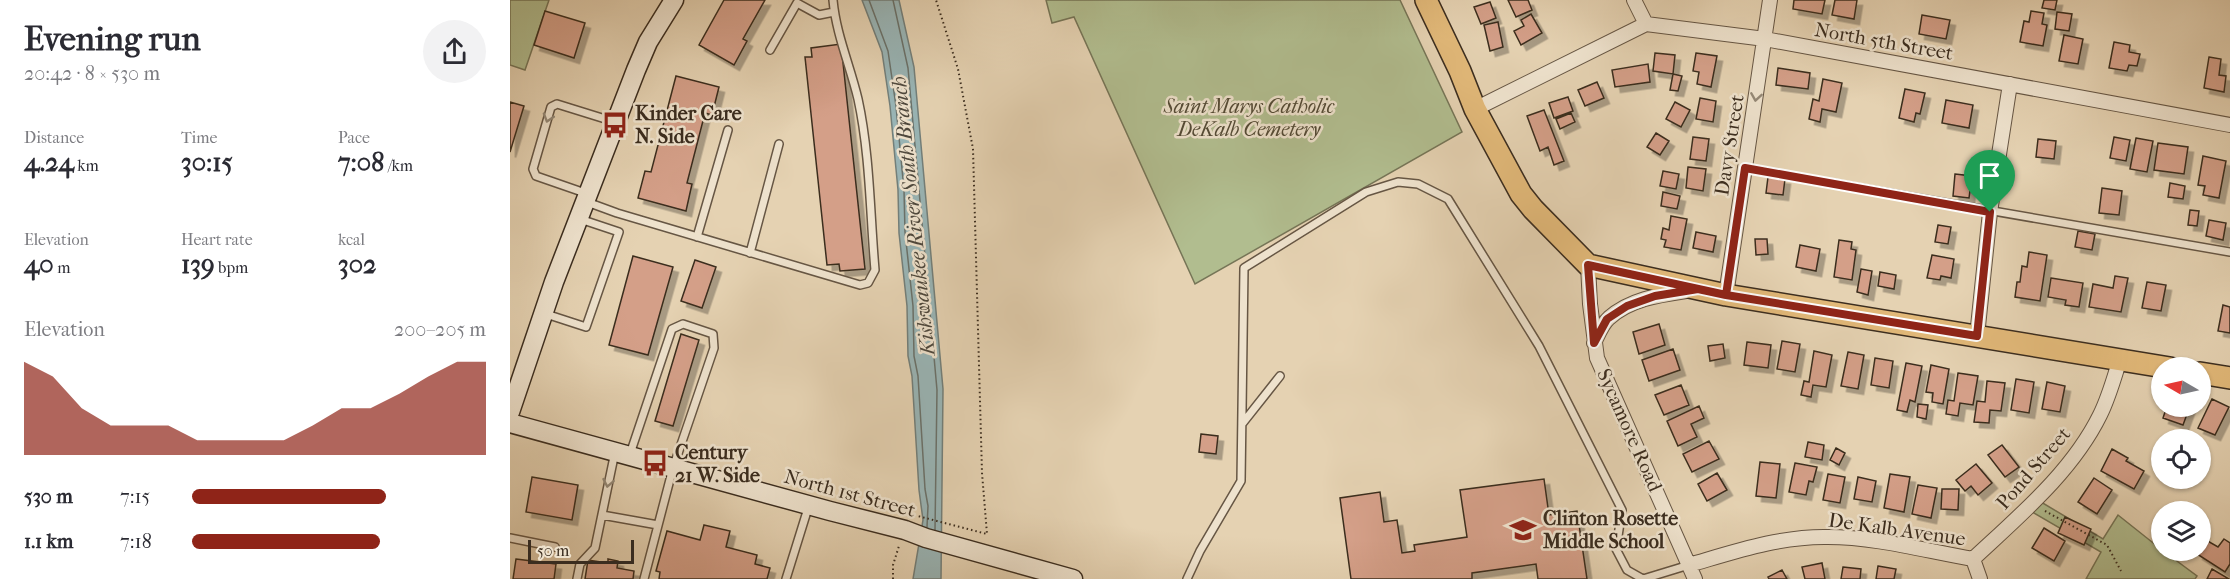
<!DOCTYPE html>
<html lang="en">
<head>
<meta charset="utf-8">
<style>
	:root { --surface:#fff; --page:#f2f2f3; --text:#2b2b33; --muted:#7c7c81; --accent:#8f2418 }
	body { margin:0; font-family:"IM FELL French Canon",serif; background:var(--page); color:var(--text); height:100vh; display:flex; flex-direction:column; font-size:22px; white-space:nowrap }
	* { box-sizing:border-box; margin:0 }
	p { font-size:20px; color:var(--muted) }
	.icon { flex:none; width:33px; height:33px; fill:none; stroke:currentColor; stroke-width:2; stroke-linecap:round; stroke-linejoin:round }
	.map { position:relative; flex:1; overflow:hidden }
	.details { display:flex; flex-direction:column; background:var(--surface); width:510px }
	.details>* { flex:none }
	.needle { width:39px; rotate:279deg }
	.buttons { position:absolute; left:1641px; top:357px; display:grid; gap:12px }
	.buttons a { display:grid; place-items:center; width:60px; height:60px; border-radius:50%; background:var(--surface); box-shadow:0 2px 4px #0004; font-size:30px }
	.scale { position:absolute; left:18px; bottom:15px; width:106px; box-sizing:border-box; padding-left:6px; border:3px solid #3b2d1f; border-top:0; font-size:16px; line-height:21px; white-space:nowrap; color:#3b2d1f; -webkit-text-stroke:4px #eee2cd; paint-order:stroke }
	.pin { position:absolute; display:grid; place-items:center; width:51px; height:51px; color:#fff; margin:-62px -26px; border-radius:50% 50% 50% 0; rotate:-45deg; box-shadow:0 0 6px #0007 }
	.pin .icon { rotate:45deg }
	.round { display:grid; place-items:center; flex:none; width:63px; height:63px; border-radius:32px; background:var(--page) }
	.head { display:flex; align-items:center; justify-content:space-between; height:102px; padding:0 24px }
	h1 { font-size:33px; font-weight:800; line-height:45px }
	.stats { display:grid; grid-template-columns:repeat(3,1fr); gap:9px; height:102px; padding:6px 24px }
	.stats div { display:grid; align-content:center }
	.stats b { font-size:26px; font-weight:800 }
	.stats small { font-size:16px; font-weight:400 }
	.stats p { font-size:16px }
	.chart { height:168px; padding:12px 24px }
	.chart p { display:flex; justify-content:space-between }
	.chart svg { width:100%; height:108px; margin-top:6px; fill:var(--accent); opacity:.7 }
	ul { padding:0 24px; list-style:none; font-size:20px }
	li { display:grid; grid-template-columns:96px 72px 1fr; align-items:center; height:45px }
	li i { height:15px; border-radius:8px; background:var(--accent) }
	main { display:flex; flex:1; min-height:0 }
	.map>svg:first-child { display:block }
	.green { fill:#b1bd8f; stroke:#767557; stroke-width:1.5 }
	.water { fill:#99b5b6; stroke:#737f7a; stroke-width:1.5 }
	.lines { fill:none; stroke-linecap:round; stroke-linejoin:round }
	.shore { stroke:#6a716a; stroke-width:1.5 }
	.building { fill:#d49f88; stroke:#3b2d1f; stroke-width:1.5; filter:url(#shadow) }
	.lane-casing { stroke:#665644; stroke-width:10 }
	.street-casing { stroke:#665644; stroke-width:16 }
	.secondary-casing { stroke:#3b2d1f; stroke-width:21 }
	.primary-casing { stroke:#3b2d1f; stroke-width:24 }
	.path { stroke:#3b2d1f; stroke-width:2; stroke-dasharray:1.5 3; stroke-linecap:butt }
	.lane { stroke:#eee2cd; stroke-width:7 }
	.street { stroke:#eee2cd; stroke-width:14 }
	.secondary { stroke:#eee2cd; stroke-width:18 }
	.primary { stroke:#e2b979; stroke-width:21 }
	.oneway { stroke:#948876 }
	.route-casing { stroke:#fff; stroke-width:12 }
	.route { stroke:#8f2418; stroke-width:8 }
	.labels { text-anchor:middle; stroke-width:5; stroke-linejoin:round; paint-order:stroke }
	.street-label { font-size:20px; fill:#3b2d1f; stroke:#eee2cd }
	.park-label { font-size:20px; font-style:italic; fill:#534a35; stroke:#eee2cd }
	.poi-label { font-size:20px; font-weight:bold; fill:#3b2d1f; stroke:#eee2cd; text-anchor:start }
	.water-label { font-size:21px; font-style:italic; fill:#4e483d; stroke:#eee2cd }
</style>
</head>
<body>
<main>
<section class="details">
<div class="head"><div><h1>Evening run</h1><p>20:42 · 8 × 530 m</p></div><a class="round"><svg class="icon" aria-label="share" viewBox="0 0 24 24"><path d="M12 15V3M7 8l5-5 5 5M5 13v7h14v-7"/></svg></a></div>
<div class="stats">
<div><p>Distance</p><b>4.24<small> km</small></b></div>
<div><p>Time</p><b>30:15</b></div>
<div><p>Pace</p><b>7:08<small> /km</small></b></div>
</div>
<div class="stats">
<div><p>Elevation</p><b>40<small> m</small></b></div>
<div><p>Heart rate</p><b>139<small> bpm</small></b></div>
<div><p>kcal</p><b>302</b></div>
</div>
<div class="chart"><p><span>Elevation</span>200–205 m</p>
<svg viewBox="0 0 160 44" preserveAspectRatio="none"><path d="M0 44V6L10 12L20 25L30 32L40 32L50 32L60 38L70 38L80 38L90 38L100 32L110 25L120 25L130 19L140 12L150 6L160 6V44z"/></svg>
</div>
<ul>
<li><b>530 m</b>7:15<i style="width:66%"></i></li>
<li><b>1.1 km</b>7:18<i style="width:64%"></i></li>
</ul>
</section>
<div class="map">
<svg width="1720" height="579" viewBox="0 0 1720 579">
	<defs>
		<filter id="shadow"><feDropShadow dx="5.5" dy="5.5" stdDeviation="0" flood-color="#0004"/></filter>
	</defs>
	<rect width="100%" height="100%" fill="#e5d2b2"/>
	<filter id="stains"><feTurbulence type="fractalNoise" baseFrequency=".00333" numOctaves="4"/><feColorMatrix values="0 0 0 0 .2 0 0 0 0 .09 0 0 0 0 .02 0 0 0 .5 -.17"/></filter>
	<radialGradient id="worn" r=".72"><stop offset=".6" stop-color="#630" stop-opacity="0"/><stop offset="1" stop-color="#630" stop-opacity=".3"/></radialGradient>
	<!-- green -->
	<path class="green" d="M0,0H39L15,70L0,65Z
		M536,0H890L952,132L685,284L564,17L542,23Z
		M1526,499L1593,539L1608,515L1652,550L1687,576L1685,579H1576L1591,552L1517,509Z"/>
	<!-- water -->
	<path class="water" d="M352,0H389L404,67L433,389L431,579H403L413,520L409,490L402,376L398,356L397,306L389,233L388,190L380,106L372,52Z"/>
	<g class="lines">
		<!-- shore -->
		<path class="shore" d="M359,0L378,51L386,106L394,190L395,232L403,306L404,356L408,376L415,489L418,506L417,527
			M383,0L398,68L427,390L425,530"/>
	</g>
	<!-- building -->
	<path class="building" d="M214,0H255L233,39L237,41L224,65L189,45Z
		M998,0H1018L1022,10L1006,17Z
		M1284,0H1315L1312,14L1283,9Z
		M1325,0H1347L1344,19L1322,15Z
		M1534,0H1547L1545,10L1532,8Z
		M980,2L986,18L971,24L964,7Z
		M35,11L75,23L64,58L24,45Z
		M1521,11L1534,13L1532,24L1537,25L1533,46L1510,42L1514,21L1519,22Z
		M1547,12L1562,14L1559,31L1545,29Z
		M1021,14L1032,33L1011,45L1004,31L1014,26L1011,20Z
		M1412,15L1440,20L1436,39L1409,34Z
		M988,22L993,47L980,51L974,25Z
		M1554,35L1573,39L1568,64L1549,61Z
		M1604,42L1620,45L1619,52L1630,54L1627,66L1619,65L1617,71L1599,68Z
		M331,44L355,269L330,271L329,264L317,265L295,57H302L301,48Z
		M1145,53L1165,55L1163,74L1143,71Z
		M1186,53L1207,56L1201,87L1187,84L1189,72L1183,71Z
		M1699,57L1711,59L1709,75L1716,76L1714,92L1694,88Z
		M1138,64L1140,82L1105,87L1102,70Z
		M1268,68L1300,73L1298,89L1266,85Z
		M1163,74L1172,76L1168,91L1160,90Z
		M166,76L209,87L202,115L195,113L177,183L182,184L176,211L128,198L135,171L141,172Z
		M1313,79L1332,83L1326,112L1312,109L1310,122L1299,119L1303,99L1309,101Z
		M1087,82L1094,98L1075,106L1068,90Z
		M1395,89L1415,93L1410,114L1406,113L1404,122L1389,118Z
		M1058,97L1063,111L1044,118L1039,103Z
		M1190,98L1206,101L1203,122L1186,119Z
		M1436,100L1463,105L1459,128L1432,123Z
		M0,102L14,106L0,152Z
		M1165,102L1180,110L1171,127L1156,119Z
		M1034,110L1054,161L1044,165L1038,147L1030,151L1017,116Z
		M1061,113L1065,122L1050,129L1046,119Z
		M1146,133L1159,141L1150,155L1137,147Z
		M1183,137L1199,139L1196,161L1180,159Z
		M1604,137L1620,140L1616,161L1600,158Z
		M1626,138L1643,141L1637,172L1620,169Z
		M1528,139L1546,141L1544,159L1526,157Z
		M1648,143L1678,147L1674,174L1644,170Z
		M1693,156L1716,161L1709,198L1693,195L1695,186L1688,185Z
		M1178,167L1196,169L1193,191L1176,188Z
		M1153,171L1169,174L1166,189L1150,186Z
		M1445,174L1462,176L1459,198L1443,196Z
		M1258,177L1275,179L1273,195L1256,193Z
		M1660,183L1675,186L1673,199L1658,197Z
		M1592,188L1612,191L1609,215L1589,213Z
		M1153,192L1170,196L1167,209L1151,206Z
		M1680,210L1689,211L1687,226L1678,225Z
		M1161,216L1177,219L1171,250L1154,247L1156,240L1151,239L1153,228L1159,230Z
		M1699,220L1716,223L1713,240L1696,236Z
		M1428,225L1441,227L1438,244L1425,242Z
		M1568,231L1585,234L1582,250L1565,247Z
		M1186,232L1206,236L1203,252L1183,248Z
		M1245,239H1257L1258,254L1246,255Z
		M1329,240L1342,242L1341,249L1346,250L1342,280L1324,277Z
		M1290,245L1310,249L1306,271L1286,267Z
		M1519,252L1537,255L1530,301L1505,297L1507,282H1510L1512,266L1517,267Z
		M1422,255L1444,259L1441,278L1431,276L1430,280L1417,278Z
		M123,256L163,267L138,355L99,345Z
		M185,260L206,267L192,308L171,301Z
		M1351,269L1362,271L1358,295L1347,292Z
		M1370,272L1386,275L1384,289L1368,286Z
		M1605,276L1618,278L1611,312L1579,307L1583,284L1603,288Z
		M1541,278L1573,283L1569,307L1555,305L1556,300L1538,297Z
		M1637,282L1656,285L1651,311L1632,308Z
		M1713,305L1720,307V333L1708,331Z
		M1149,324L1155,345L1129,354L1123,332Z
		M171,334L189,340L163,426L145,421Z
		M1272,341L1290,344L1285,372L1267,369Z
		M1237,342L1261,345L1258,368L1234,365Z
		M1213,344L1215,358L1200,361L1198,346Z
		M1163,349L1170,370L1139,381L1132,360Z
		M1304,351L1322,355L1316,387L1303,385L1301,397L1291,395L1294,381L1299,382Z
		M1338,352L1354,355L1348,389L1331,386Z
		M1365,358L1383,361L1379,388L1361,385Z
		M1396,363L1412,366L1405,402L1400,400L1397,412L1387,410Z
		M1421,365L1439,369L1433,404L1422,402L1423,393L1416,392Z
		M1448,373L1468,376L1463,405L1450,403L1448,416L1436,414L1438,400L1444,401Z
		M1506,379L1524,382L1519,413L1501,410Z
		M1477,381L1495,383L1491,411L1480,410L1479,423L1464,422L1467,401L1475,402Z
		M1537,382L1555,386L1550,412L1532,409Z
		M1171,385L1179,405L1154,415L1145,395Z
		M1702,399L1719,407L1705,435L1688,428Z
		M1408,404L1418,405L1416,419L1407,417Z
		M1189,406L1194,418L1181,424L1187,437L1168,446L1157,421Z
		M1657,406H1680L1673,425L1653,418Z
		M691,434L708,436L706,454L689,452Z
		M1199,441L1209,459L1182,472L1173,454Z
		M1298,442L1314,445L1312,460L1295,457Z
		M1492,445L1509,467L1495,477L1478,455Z
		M1326,448L1335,453L1329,465L1320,460Z
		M1602,449L1618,458L1616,461L1634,471L1624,489L1591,471Z
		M1250,462L1270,464L1266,498L1246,496Z
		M1285,463L1307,467L1303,482L1299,481L1296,495L1279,492Z
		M1466,464L1482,483L1468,495L1461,486L1455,491L1446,480Z
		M1207,473L1217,490L1197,501L1188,484Z
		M1318,474L1335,477L1330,503L1313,500Z
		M1380,474L1400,477L1394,512L1374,508Z
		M22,477L68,485L62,520L16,512Z
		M1348,477L1366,481L1362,502L1344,499Z
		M1584,478L1602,490L1587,514L1568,502Z
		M1034,479L1039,515L1067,511L1077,579H1028L1026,564L962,573V579H841L830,498L870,492L874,522L887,520L892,553L905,551L904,545L957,537L950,490Z
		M1408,485L1427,488L1421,518L1402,514Z
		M1432,489H1449L1448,510L1431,509Z
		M1555,517L1581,529L1574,545L1548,533Z
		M194,525L220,531L216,547L247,555L245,564L260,568L257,579H149L150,572L146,571L157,531L190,540Z
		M1534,528L1555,541L1544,561L1522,548Z
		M1714,539L1720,543V564L1715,572L1687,554L1696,540L1708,547Z
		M6,559L46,564L44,579H3Z
		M98,559L108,561L107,568L124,571L123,579H75L78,560L98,563Z
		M1312,563L1315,579H1295L1292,567Z
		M1368,566L1386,569L1384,579H1366Z
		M1333,567L1351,569L1350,579H1331Z
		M1702,569L1719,579H1697Z
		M1272,570L1277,579H1259L1258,577Z"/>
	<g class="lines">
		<!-- lane casing -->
		<g class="lane-casing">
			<path id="lane" d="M260,50L287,3L309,15L324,12
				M1235,168L1720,252
				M78,194L26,176L23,169L41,107L47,104L105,122
				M77,202L107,213L350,285L358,283L365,270C360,213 360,154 348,99C340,65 326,34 323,0
				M187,237L218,130
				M240,253L269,144
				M36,314L76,327L109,232L70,219
				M732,424L770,376
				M120,454L162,329L173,324L203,334L204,348L163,468L134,579
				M92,515L148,525
				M0,538L45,547
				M67,579L70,564L85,548L105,452
				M276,579L299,505
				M677,579L690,551L731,481L734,268L856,192L888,182L908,184L938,199L1029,346L1112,510L1106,549L1117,570L1133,579L1179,565"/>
		</g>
		<!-- street casing -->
		<g class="street-casing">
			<path id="street" d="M1124,0L1136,24
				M965,109L1136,24L1255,39L1720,125
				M1078,265L1080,304L1087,358L1185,579
				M1216,295L1260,0
				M1467,336L1480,212L1500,84
				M1084,343C1088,335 1092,324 1099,318C1120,299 1149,295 1176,291
				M1463,559C1509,516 1562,472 1590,415C1599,397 1604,378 1610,359
				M1463,559L1470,579
				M1179,565C1224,552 1270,536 1318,537C1366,537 1416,551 1463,559"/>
		</g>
		<!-- secondary casing -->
		<g class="secondary-casing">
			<path id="secondary" d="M0,412L44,282L126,70L138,42L164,0
				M0,423L320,511L395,530L416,538L563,579"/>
		</g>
		<!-- primary casing -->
		<g class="primary-casing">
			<path id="primary" d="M916,0L950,71L965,109L1011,194L1023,209L1078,265L1216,295L1660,368
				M1690,373L1720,378"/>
		</g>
		<!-- path -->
		<path class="path" d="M1535,511L1597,545L1611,571
			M400,514L477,534L472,473L463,149L448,69L426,0
			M383,579V565L389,546"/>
		<!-- lane -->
		<use href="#lane" class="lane"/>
		<!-- street -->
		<use href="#street" class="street"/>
		<!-- secondary -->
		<use href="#secondary" class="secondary"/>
		<!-- primary -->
		<use href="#primary" class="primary"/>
	</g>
	<!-- one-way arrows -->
	<defs><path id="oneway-chevron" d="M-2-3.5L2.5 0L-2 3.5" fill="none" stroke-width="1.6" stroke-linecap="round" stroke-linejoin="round" transform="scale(1.5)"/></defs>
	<g class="oneway">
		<use href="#oneway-chevron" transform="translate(1246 97) rotate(99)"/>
		<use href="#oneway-chevron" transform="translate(38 118) rotate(107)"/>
		<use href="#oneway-chevron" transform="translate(98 483) rotate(101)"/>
	</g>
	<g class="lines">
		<!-- route casing -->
		<g class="route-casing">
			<path id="route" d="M1480,212L1235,168L1216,295L1078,265L1084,343L1097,319L1117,306L1145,296L1188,289L1216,295L1467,336L1480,212"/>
		</g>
		<!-- route -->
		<use href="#route" class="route"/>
	</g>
	<!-- icons -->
	<defs>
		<g id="bus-bare" transform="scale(2.07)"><path d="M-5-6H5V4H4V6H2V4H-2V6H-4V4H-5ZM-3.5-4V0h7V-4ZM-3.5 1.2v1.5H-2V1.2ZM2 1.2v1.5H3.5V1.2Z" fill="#8f2418" stroke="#eee2cd" stroke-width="2.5" paint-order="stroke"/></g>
		<g id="school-bare" transform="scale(2.07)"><path d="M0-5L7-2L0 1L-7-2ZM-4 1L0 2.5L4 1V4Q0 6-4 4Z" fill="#8f2418" stroke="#eee2cd" stroke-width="2.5" paint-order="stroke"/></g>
	</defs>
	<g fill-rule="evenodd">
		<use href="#bus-bare" x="105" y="125"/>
		<use href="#bus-bare" x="145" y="463"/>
		<use href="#school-bare" x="1013" y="530"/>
	</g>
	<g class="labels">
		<!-- street labels -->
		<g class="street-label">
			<text transform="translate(1374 41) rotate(10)" y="7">North 5th Street</text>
			<text transform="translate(1219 145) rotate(-81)" y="7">Davy Street</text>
			<text transform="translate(1120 430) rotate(66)" y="7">Sycamore Road</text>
			<text transform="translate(1523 468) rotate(-49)" y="7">Pond Street</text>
			<text transform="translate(340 493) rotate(15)" y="7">North 1st Street</text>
			<text transform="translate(1387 529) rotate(8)" y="7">De Kalb Avenue</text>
		</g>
		<!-- park labels -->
		<g class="park-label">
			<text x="739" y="113">Saint Marys Catholic<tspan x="739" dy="23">DeKalb Cemetery</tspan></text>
		</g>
		<!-- poi labels -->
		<g class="poi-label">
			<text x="125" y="120">Kinder Care<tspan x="125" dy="23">N. Side</tspan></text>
			<text x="165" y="459">Century<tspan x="165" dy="23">21 W. Side</tspan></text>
			<text x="1033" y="525">Clinton Rosette<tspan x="1033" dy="23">Middle School</tspan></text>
		</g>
		<!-- water labels -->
		<g class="water-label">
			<text transform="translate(403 216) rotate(-96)" y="7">Kishwaukee River South Branch</text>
		</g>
	</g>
	<rect width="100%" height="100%" filter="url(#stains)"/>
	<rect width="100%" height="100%" fill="url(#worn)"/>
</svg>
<div class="buttons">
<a><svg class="needle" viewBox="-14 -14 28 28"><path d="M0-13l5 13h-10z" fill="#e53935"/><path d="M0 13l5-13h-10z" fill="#7c7c81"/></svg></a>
<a><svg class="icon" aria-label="locate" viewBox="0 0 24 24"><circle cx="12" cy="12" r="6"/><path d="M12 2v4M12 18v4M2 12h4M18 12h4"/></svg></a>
<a><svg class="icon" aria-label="layers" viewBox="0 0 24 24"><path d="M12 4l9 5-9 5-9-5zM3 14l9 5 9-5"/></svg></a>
</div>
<div class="scale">50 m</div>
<div class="pin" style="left:1480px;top:212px;background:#1e9e55"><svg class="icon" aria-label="arrive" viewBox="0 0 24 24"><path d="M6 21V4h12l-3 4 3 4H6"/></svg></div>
</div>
</main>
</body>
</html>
